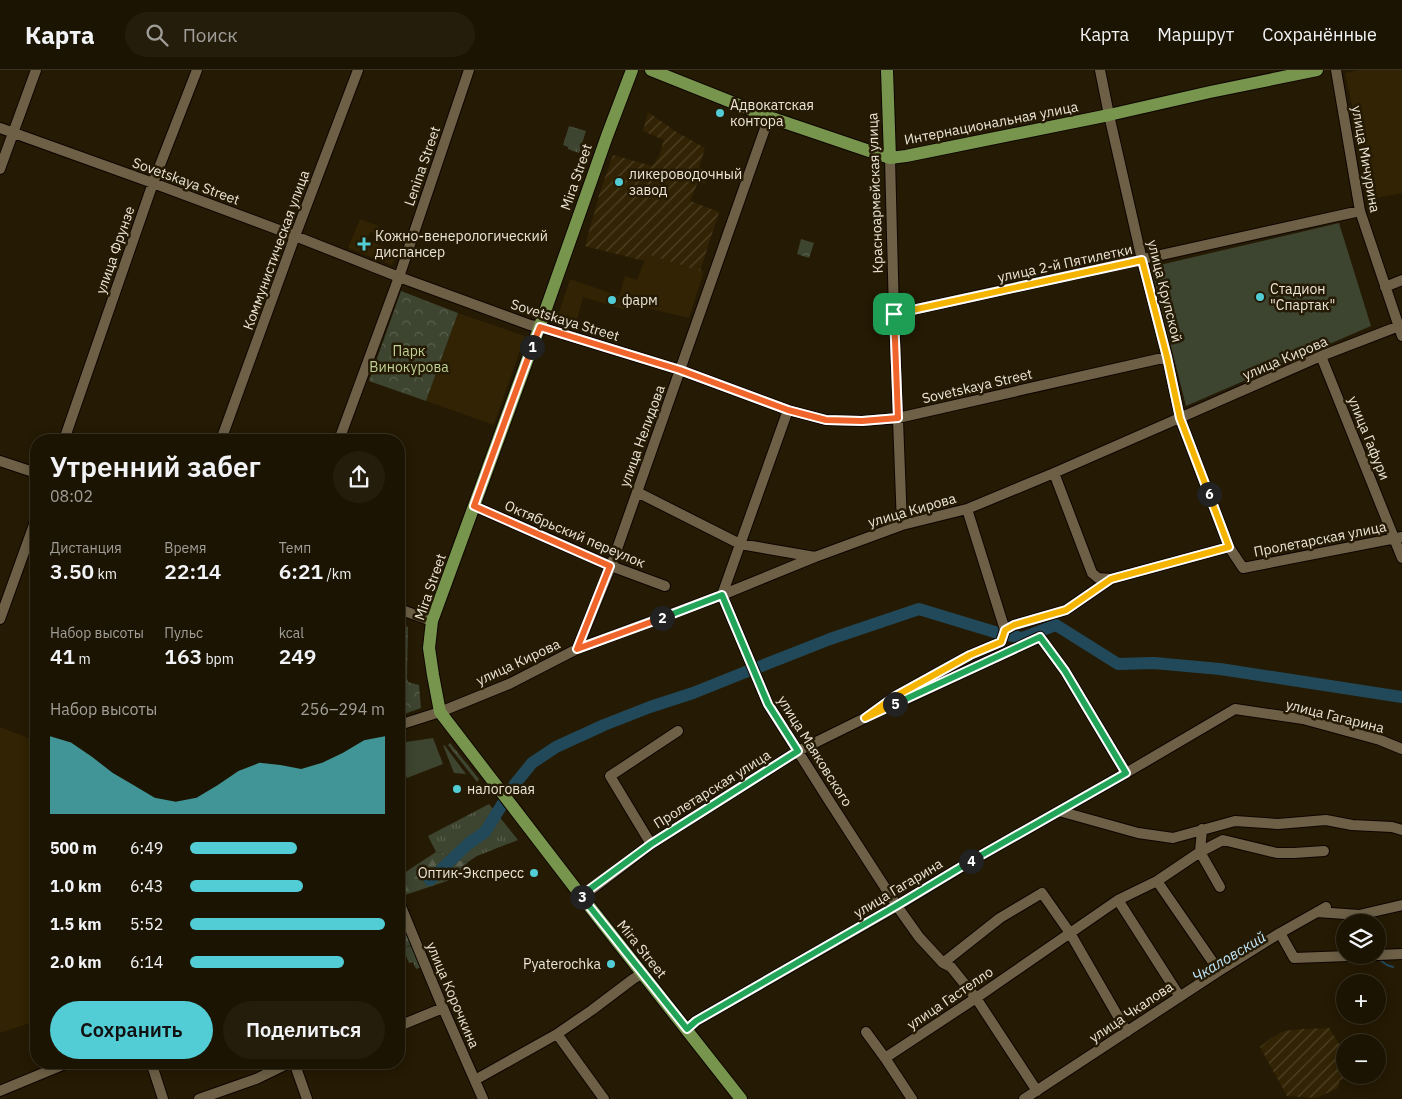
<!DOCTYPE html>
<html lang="ru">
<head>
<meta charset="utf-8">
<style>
	:root { --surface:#1c1402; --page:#251d0c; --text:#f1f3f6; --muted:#a09e99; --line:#3a3324; --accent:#52ccd5 }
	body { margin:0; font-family:"IBM Plex Sans",sans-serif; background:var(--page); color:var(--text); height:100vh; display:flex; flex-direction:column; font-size:19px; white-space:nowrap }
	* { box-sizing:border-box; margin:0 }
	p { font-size:16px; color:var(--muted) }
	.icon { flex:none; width:28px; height:28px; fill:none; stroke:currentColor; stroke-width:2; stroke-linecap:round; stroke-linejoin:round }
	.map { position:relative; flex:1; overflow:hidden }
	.side { position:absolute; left:30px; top:364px; width:375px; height:635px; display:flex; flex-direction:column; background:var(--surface); border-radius:20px; box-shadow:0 2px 12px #0003,0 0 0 1px var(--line) }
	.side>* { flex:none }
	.fabs { position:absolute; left:1336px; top:844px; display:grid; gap:10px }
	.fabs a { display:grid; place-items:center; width:50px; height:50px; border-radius:50%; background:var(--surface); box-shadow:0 2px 12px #0003,0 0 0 1px var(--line); font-size:25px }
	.pin { position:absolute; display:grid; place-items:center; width:42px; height:42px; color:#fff; margin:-21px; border-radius:10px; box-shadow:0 2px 8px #0006 }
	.km { position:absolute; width:25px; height:25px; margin:-12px; border-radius:50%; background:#222; color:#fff; font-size:14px; line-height:25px; text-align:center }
	.round { display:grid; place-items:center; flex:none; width:52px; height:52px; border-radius:26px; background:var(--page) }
	.overview { display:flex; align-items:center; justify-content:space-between; height:85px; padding:0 20px }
	h1 { font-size:28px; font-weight:600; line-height:38px }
	.metrics { display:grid; grid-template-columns:repeat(3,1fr); gap:8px; height:85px; padding:5px 20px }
	.metrics div { display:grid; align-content:center }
	.metrics b { font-size:21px; font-weight:600 }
	.metrics small { font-size:14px; font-weight:400 }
	.metrics p { font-size:14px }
	.chart { height:140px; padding:10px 20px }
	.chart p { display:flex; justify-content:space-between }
	.chart svg { width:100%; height:90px; margin-top:5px; fill:var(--accent); opacity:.7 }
	.button { display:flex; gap:10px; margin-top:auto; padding:10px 20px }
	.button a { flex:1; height:58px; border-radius:30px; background:var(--accent); color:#111; font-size:20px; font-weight:600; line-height:58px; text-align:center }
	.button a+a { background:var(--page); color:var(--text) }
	ul { padding:0 20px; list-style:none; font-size:16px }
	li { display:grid; grid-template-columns:80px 60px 1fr; align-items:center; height:38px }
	li i { height:12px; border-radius:6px; background:var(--accent) }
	header { display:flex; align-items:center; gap:30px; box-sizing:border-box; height:70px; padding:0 25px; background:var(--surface); border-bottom:1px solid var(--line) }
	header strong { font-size:24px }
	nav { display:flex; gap:28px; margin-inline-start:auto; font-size:18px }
	.search { width:350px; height:45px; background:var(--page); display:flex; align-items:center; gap:12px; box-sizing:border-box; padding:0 18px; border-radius:28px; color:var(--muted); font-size:19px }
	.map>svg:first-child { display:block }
	.built { fill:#312303 }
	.industrial { fill:url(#industrial-furrows) }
	.grass { fill:url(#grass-tufts) }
	.forest { fill:url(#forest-firs) }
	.park { fill:url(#park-crowns) }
	.garden { fill:#3d442f }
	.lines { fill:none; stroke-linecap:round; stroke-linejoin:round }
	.stream { stroke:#21495a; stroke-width:2 }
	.river { stroke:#21495a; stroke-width:12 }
	.minor-casing { stroke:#0e0500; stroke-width:12 }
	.major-casing { stroke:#0e0500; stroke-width:14 }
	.minor { stroke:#6d6047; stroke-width:10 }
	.major { stroke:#78954d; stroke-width:12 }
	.split-1-casing { stroke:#fff; stroke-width:10 }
	.split-2-casing { stroke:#fff; stroke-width:10 }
	.split-3-casing { stroke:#fff; stroke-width:10 }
	.split-4-casing { stroke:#fff; stroke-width:10 }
	.split-5-casing { stroke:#fff; stroke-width:10 }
	.split-6-casing { stroke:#fff; stroke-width:10 }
	.split-7-casing { stroke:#fff; stroke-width:10 }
	.split-1 { stroke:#f0652b; stroke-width:6 }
	.split-2 { stroke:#f0652b; stroke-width:6 }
	.split-3 { stroke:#22a559; stroke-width:6 }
	.split-4 { stroke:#22a559; stroke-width:6 }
	.split-5 { stroke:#22a559; stroke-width:6 }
	.split-6 { stroke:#f5b400; stroke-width:6 }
	.split-7 { stroke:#f5b400; stroke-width:6 }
	.poi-dot { fill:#52ccd5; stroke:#251a03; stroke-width:2 }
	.labels { text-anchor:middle; stroke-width:5; stroke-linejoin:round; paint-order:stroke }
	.poi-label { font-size:14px; fill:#ece4d6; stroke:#251a03; text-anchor:start }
	.street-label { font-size:14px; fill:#ece4d6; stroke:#251a03 }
	.park-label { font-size:14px; fill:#bfd195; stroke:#251a03 }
	.water-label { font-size:15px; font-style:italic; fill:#c1e9fd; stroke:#251a03 }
</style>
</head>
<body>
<header>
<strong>Карта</strong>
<div class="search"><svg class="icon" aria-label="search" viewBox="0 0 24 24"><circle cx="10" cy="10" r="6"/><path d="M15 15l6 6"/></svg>Поиск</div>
<nav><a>Карта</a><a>Маршрут</a><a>Сохранённые</a></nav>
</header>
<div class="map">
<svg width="1402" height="1029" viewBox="0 0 1402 1029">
	<defs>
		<pattern id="industrial-furrows" width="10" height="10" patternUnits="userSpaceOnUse" patternTransform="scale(1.25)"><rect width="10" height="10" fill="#312303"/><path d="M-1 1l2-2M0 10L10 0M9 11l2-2" fill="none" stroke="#4f4327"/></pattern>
		<pattern id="grass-tufts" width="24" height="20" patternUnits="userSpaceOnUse" patternTransform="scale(1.25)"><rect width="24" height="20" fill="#3d442f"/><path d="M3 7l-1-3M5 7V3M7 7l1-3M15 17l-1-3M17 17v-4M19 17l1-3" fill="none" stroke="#595f4c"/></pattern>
		<pattern id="forest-firs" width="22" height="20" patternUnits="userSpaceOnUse" patternTransform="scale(1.25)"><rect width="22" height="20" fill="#3d442f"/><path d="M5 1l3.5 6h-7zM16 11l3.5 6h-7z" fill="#595f4c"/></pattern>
		<pattern id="park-crowns" width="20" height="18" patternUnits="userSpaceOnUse" patternTransform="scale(1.25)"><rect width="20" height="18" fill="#3d442f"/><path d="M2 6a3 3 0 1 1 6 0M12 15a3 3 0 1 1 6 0" fill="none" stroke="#595f4c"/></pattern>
	</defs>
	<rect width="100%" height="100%" fill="#251a03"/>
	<!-- built -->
	<path class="built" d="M1358,0H1402V123L1372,129L1345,3Z
		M360,149L379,156L376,164L370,162L367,170L397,182L392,195L348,178Z
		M647,184L704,201L689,248L630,234L628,241L583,227L575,257L556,251L570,209L619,226L625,206L637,210Z
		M458,243L525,266L494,355L426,331Z
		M0,657L36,671V951L0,963Z"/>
	<!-- industrial -->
	<path class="industrial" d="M648,42L675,61L705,78L699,98L709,102L705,114L698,112L690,131L719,142L700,201L647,184L644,191L585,176L600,122L613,85L652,96L659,86L664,70L643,61Z
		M1329,958L1345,983V1005H1351L1340,1010L1338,1018L1316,1028L1287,1026L1260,977L1271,968L1284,961L1302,959Z"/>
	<!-- grass -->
	<path class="grass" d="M569,56L586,61L579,83L568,79V77L563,75Z
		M450,673L479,709L477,712L448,675Z
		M443,675L445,676L466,704L454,703Z
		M489,734L518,770L477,786L468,792L455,790L443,783L436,782L428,766Z
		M411,876L422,897L416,899L413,892L409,893L403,878Z"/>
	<!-- forest -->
	<path class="forest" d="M436,782L443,783L455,790L468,792L453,809L405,825L399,811L407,801Z
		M399,844L411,875L403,878L399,867Z"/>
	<!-- park -->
	<path class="park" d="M801,169L814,173L809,188L797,184Z
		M401,221L458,243L426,331L369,311Z
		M399,553L408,557L407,608L408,612L419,615L421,638L399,646Z"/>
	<!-- garden -->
	<path class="garden" d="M1339,153L1371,256L1186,336L1151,197Z
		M433,668L443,694L407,708L399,688V673Z"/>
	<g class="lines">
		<!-- stream -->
		<path class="stream" d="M1380,890L1387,895L1393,897"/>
		<!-- river -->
		<path class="river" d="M759,597L830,569L919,539L998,563L1022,568L1056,555L1118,594L1154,593L1220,599L1402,627
			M430,810L468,774L485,762L515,714L532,693L556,677L604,655L650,637L693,623L748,601"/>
		<!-- minor casing -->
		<g class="minor-casing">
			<path id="minor" d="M1100,0L1109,45L1142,190L1167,287L1180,348L1229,477L1243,498L1402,467
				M1336,0L1360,141L1402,266
				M0,58L153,113L295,166L399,207L530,255L540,257L680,300L788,340L826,350L862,351L898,348L1167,287
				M890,88L894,244L902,455
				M0,99L36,0
				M1385,217L1402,210
				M894,244L1360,141
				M1321,286L1402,488
				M788,340L722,525L768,634L828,729L897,836L919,867L943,893L951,897L976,928L1037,1021
				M64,370L153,113L197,0
				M221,370L295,166L358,0
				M339,370L399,207L469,0
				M0,391L36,403
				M1054,403L1092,503L1098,508L1111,509
				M637,422L740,474L815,487
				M474,436L611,496L665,516
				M967,439L1005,560
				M399,539L432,551
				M0,549L36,449
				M577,579L611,496L769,47
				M887,638L1040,567L1065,601L1126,703
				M399,655L440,642L509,614L577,579L722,525L815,487L902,455L967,439L1054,403L1321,286L1402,255
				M1059,741L1138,763L1173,768L1235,751L1278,754L1326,750L1352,755L1392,757L1402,760
				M651,774L610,706L678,661
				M1157,811L1219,901
				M1220,817L1200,782L1223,770L1277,783H1294L1324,781
				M582,827L651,774L798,681L865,648L894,627L970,585L1001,572L1005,560L1014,555L1066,540L1111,509L1229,477
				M1118,830L1180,927
				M399,832L443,938L483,1029
				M1317,842L1359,845L1402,835
				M1280,863L1294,888L1376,885
				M1378,885L1402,884
				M943,893L1000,848L1042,823L1070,863L1127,962
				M399,956L443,938
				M687,959L696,951L897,836L966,794L1126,703L1235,639L1303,649L1380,670L1402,679
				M866,962L885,988
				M557,964L604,1029
				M151,992L163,1029
				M294,992L307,1029
				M475,1010L557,964L592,940L633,909L643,903
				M0,1021L70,992
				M199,1029L256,1009L291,992
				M912,1029L885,988L976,928L1118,830L1157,811L1200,782L1202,759
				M1024,1029L1219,901L1280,863L1326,837"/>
		</g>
		<!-- major casing -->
		<g class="major-casing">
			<path id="major" d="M632,0L607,66L542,250L432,551L429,578L433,605L440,642L582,827L741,1029
				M651,0L769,47L890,88L906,86L1109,45L1210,22L1317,0
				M887,0L890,88"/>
		</g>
		<!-- minor -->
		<use href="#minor" class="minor"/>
		<!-- major -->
		<use href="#major" class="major"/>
	</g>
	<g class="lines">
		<!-- split-1 casing -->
		<g class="split-1-casing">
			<path id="split-1" d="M532,277L540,257L680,300L788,340L826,350L862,351L898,348L894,244"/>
		</g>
		<!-- split-2 casing -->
		<g class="split-2-casing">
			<path id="split-2" d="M532,277L474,436L610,496L577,579L662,548"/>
		</g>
		<!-- split-3 casing -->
		<g class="split-3-casing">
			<path id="split-3" d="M582,827L590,819L651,774L798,681L768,634L722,525L662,548"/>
		</g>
		<!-- split-4 casing -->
		<g class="split-4-casing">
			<path id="split-4" d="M582,827L687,959L696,951L896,836L971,791"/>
		</g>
		<!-- split-5 casing -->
		<g class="split-5-casing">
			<path id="split-5" d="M895,634L1040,567L1065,601L1126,703L971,791"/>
		</g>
		<!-- split-6 casing -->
		<g class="split-6-casing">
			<path id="split-6" d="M895,634L865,648L894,627L970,585L1001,572L1005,560L1014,555L1066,540L1111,509L1229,477L1209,424"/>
		</g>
		<!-- split-7 casing -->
		<g class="split-7-casing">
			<path id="split-7" d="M894,244L1142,190L1167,287L1180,348L1209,424"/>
		</g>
		<!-- split-1 -->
		<use href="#split-1" class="split-1"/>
		<!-- split-2 -->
		<use href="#split-2" class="split-2"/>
		<!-- split-3 -->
		<use href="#split-3" class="split-3"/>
		<!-- split-4 -->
		<use href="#split-4" class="split-4"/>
		<!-- split-5 -->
		<use href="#split-5" class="split-5"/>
		<!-- split-6 -->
		<use href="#split-6" class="split-6"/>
		<!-- split-7 -->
		<use href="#split-7" class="split-7"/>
	</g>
	<!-- markers -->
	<g class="poi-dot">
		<circle cx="720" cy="43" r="5"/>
		<circle cx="619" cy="112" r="5"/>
		<path d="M361.5 166.5h5v5h5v5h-5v5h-5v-5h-5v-5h5z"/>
		<circle cx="1260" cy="227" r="5"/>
		<circle cx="612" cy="230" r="5"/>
		<circle cx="457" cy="719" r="5"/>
		<circle cx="534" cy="803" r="5"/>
		<circle cx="611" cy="894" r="5"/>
	</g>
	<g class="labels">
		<!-- poi labels -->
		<g class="poi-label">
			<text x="730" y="40">Адвокатская<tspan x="730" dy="16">контора</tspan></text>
			<text x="629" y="109">ликероводочный<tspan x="629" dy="16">завод</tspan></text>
			<text x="375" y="171">Кожно-венерологический<tspan x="375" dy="16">диспансер</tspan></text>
			<text x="1270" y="224">Стадион<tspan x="1270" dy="16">"Спартак"</tspan></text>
			<text x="622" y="235">фарм</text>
			<text x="467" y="724">налоговая</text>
			<text x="524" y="808" text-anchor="end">Оптик-Экспресс</text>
			<text x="601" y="899" text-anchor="end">Pyaterochka</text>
		</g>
		<!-- street labels -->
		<g class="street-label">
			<text transform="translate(991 53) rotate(-11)" y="5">Интернациональная улица</text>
			<text transform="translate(1366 89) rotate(80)" y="5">улица Мичурина</text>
			<text transform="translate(422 96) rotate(-71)" y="5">Lenina Street</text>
			<text transform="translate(576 107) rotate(-71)" y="5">Mira Street</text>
			<text transform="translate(186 111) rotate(20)" y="5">Sovetskaya Street</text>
			<text transform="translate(875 123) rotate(-92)" y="5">Красноармейская улица</text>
			<text transform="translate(115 180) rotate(-71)" y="5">улица Фрунзе</text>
			<text transform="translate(276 180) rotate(-70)" y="5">Коммунистическая улица</text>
			<text transform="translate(1065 193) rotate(-12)" y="5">улица 2-й Пятилетки</text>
			<text transform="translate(1165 221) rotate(76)" y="5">улица Крупской</text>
			<text transform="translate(565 250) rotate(17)" y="5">Sovetskaya Street</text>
			<text transform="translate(1285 288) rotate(-23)" y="5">улица Кирова</text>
			<text transform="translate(977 316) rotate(-13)" y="5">Sovetskaya Street</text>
			<text transform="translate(642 366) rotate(-70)" y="5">улица Нелидова</text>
			<text transform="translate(1369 368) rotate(68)" y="5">улица Гафури</text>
			<text transform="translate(912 440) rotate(-16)" y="5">улица Кирова</text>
			<text transform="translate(575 464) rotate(23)" y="5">Октябрьский переулок</text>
			<text transform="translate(1320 469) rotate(-11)" y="5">Пролетарская улица</text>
			<text transform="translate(430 517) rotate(-71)" y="5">Mira Street</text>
			<text transform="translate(518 592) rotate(-25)" y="5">улица Кирова</text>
			<text transform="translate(1335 646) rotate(14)" y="5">улица Гагарина</text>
			<text transform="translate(815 681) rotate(58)" y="5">улица Маяковского</text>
			<text transform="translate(712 719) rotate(-32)" y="5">Пролетарская улица</text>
			<text transform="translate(898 818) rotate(-31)" y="5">улица Гагарина</text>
			<text transform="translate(642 879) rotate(51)" y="5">Mira Street</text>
			<text transform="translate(453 925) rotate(67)" y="5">улица Корочкина</text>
			<text transform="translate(950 928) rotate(-34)" y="5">улица Гастелло</text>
			<text transform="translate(1131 942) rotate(-34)" y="5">улица Чкалова</text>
		</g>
		<!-- park labels -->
		<g class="park-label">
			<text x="409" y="286">Парк<tspan x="409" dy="16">Винокурова</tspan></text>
		</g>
		<!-- water labels -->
		<g class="water-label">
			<text transform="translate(1229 887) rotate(-31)" y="5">Чкаловский</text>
		</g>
	</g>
</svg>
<div class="fabs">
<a><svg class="icon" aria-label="layers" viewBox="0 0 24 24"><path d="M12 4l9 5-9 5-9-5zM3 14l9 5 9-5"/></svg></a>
<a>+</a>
<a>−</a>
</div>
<div class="pin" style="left:894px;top:244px;background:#1e9e55"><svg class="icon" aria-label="arrive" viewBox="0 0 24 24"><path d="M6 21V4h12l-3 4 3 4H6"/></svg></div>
<b class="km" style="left:532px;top:277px">1</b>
<b class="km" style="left:662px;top:548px">2</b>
<b class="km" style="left:582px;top:827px">3</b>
<b class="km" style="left:971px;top:791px">4</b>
<b class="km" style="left:895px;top:634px">5</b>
<b class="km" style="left:1209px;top:424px">6</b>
<section class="side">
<div class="overview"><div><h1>Утренний забег</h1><p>08:02</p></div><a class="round"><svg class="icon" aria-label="share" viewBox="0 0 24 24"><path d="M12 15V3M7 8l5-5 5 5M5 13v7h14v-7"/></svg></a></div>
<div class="metrics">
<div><p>Дистанция</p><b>3.50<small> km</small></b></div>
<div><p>Время</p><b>22:14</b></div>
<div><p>Темп</p><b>6:21<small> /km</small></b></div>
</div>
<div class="metrics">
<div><p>Набор высоты</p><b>41<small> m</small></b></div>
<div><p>Пульс</p><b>163<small> bpm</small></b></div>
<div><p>kcal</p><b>249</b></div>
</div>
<div class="chart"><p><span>Набор высоты</span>256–294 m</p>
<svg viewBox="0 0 160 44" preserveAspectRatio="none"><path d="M0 44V6L10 9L20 16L30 24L40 30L50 36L60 38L70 36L80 30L90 23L100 19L110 20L120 22L130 19L140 14L150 8L160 6V44z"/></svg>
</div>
<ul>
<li><b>500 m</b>6:49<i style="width:55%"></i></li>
<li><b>1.0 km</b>6:43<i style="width:58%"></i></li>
<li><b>1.5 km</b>5:52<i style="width:100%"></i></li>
<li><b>2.0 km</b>6:14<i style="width:79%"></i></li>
</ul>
<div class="button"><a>Сохранить</a><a>Поделиться</a></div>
</section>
</div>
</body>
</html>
